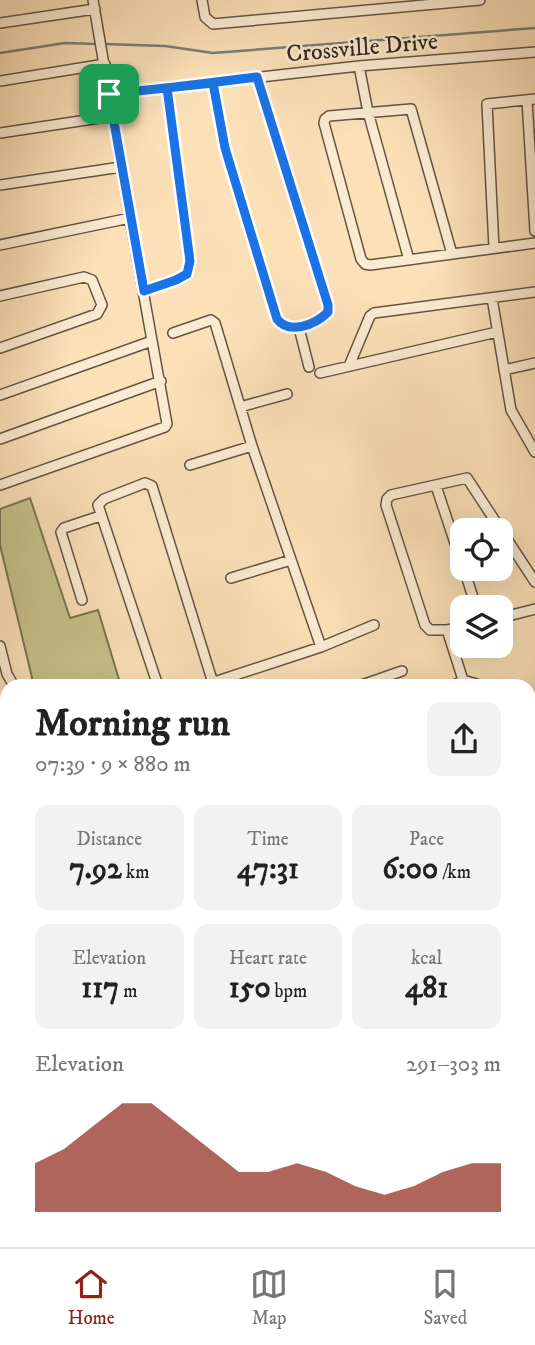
<!DOCTYPE html>
<html lang="en">
<head>
<meta charset="utf-8">
<style>
	:root { --surface:#fff; --page:#f2f2f2; --text:#222; --muted:#767676; --line:#e0e0e0; --accent:#8f2418 }
	body { margin:0; font-family:"IM FELL DW Pica",serif; background:var(--page); color:var(--text); height:100vh; display:flex; flex-direction:column; font-size:26px; white-space:nowrap }
	* { box-sizing:border-box; margin:0 }
	p { font-size:23px; color:var(--muted) }
	.icon { flex:none; width:38px; height:38px; fill:none; stroke:currentColor; stroke-width:2; stroke-linecap:round; stroke-linejoin:round }
	.map { position:relative; flex:1; overflow:hidden }
	.drawer { position:absolute; left:0px; top:679px; width:536px; height:569px; display:flex; flex-direction:column; background:var(--surface); border-radius:21px 21px 0 0; box-shadow:0 7px 28px #0002 }
	.drawer>* { flex:none }
	.buttons { position:absolute; left:450px; top:518px; display:grid; gap:14px }
	.buttons a { display:grid; place-items:center; width:63px; height:63px; border-radius:14px; background:var(--surface); box-shadow:0 7px 28px #0002; font-size:35px }
	.pin { position:absolute; display:grid; place-items:center; width:60px; height:60px; color:#fff; margin:-30px; border-radius:14px; box-shadow:0 4px 10px #0006 }
	.round { display:grid; place-items:center; flex:none; width:74px; height:74px; border-radius:14px; background:var(--page) }
	.headline { display:flex; align-items:center; justify-content:space-between; height:119px; padding:0 35px }
	h1 { font-size:38px; font-weight:700; line-height:52px }
	.metrics { display:grid; grid-template-columns:repeat(3,1fr); gap:10px; height:119px; padding:7px 35px }
	.metrics div { display:grid; align-content:center; border-radius:14px; background:var(--page); text-align:center }
	.metrics b { font-size:30px; font-weight:700 }
	.metrics small { font-size:19px; font-weight:400 }
	.metrics p { font-size:19px }
	.chart { height:196px; padding:14px 35px }
	.chart p { display:flex; justify-content:space-between }
	.chart svg { width:100%; height:126px; margin-top:7px; fill:var(--accent); opacity:.7 }
	.tab-bar { display:flex; justify-content:space-around; align-items:center; height:98px; border-top:2px solid var(--line); background:var(--surface); font-size:19px; color:var(--muted) }
	.tab-bar a { display:grid; justify-items:center; gap:4px }
	.tab-bar .current { color:var(--accent) }
	.map>svg:first-child { display:block }
	.green { fill:#c6c08a; stroke:#7c7254; stroke-width:2 }
	.lines { fill:none; stroke-linecap:round; stroke-linejoin:round }
	.stream { stroke:#767e7c; stroke-width:2.5 }
	.minor-casing { stroke:#645445; stroke-width:12 }
	.tertiary-casing { stroke:#645445; stroke-width:14 }
	.minor { stroke:#fcebd1; stroke-width:9 }
	.tertiary { stroke:#fcebd1; stroke-width:10 }
	.route-casing { stroke:#fff; stroke-width:14 }
	.route { stroke:#1a73e8; stroke-width:9 }
	.labels { text-anchor:middle; stroke-width:5; stroke-linejoin:round; paint-order:stroke }
	.street-label { font-size:24px; fill:#32251f; stroke:#fcebd1 }
</style>
</head>
<body>
<div class="map">
<svg width="535" height="1247" viewBox="0 0 535 1247">
	<rect width="100%" height="100%" fill="#fbe0b8"/>
	<filter id="stains"><feTurbulence type="fractalNoise" baseFrequency=".00286" numOctaves="4"/><feColorMatrix values="0 0 0 0 .2 0 0 0 0 .09 0 0 0 0 .02 0 0 0 .5 -.17"/></filter>
	<radialGradient id="worn" r=".72"><stop offset=".6" stop-color="#630" stop-opacity="0"/><stop offset="1" stop-color="#630" stop-opacity=".3"/></radialGradient>
	<!-- green -->
	<path class="green" d="M30,498L70,618L98,610L121,686H34L0,545V509Z"/>
	<g class="lines">
		<!-- stream -->
		<path class="stream" d="M104,44L165,46L213,53L535,28
			M0,53L65,43L97,44"/>
		<!-- minor casing -->
		<g class="minor-casing">
			<path id="minor" d="M202,0L205,17L213,24L480,0
				M0,23L95,9
				M359,66L368,112L409,260
				M0,81L105,64
				M213,83L225,148L277,319C289,335 315,325 328,312V305L257,77
				M109,94L359,66L535,52
				M527,100L535,231
				M0,133L113,116
				M0,185L121,167
				M0,245L130,218
				M494,248L487,104L535,99
				M452,254L411,109L329,116L325,119L324,123L361,259L365,264L370,265L535,243
				M144,291L176,280L187,274L190,261L167,88
				M0,296L84,277L92,280L102,305L97,314L0,348
				M492,298L511,410L535,452
				M299,328L309,367
				M173,333L211,320L215,323L252,446L321,647
				M349,366L370,316L374,313L535,292
				M504,370L535,363
				M320,373L497,332
				M0,395L152,341
				M240,407L287,394
				M0,439L161,381
				M190,465L252,446
				M0,485L165,427L167,424L130,218L93,0
				M436,486L462,564
				M464,569L476,607
				M231,578L291,560
				M82,600L61,532L64,528L100,516
				M500,618L535,609
				M462,627L447,630H430L425,625L386,505L387,499L391,495L467,478L535,582
				M447,630L463,680
				M0,646L7,674L14,686
				M158,686L98,505L104,499L145,483L152,486L213,683
				M202,686L321,647L374,625
				M359,686L402,671
				M453,686L463,680L483,686
				M0,847L7,846
				M528,974H535
				M528,1199L535,1198
				M25,1241L56,1247
				M3,1247L5,1237
				M193,1247L234,1241"/>
		</g>
		<!-- tertiary casing -->
		<g class="tertiary-casing">
			<path id="tertiary" d="M528,1049L535,1048
				M0,1110H7"/>
		</g>
		<!-- minor -->
		<use href="#minor" class="minor"/>
		<!-- tertiary -->
		<use href="#tertiary" class="tertiary"/>
	</g>
	<g class="lines">
		<!-- route casing -->
		<g class="route-casing">
			<path id="route" d="M109,94L144,291L176,280L187,274L190,261L167,88L257,77L328,305V312C315,325 289,335 277,319L225,148L213,83L109,94"/>
		</g>
		<!-- route -->
		<use href="#route" class="route"/>
	</g>
	<g class="labels">
		<!-- street labels -->
		<g class="street-label">
			<text transform="translate(362 47) rotate(-5)" y="8">Crossville Drive</text>
		</g>
	</g>
	<rect width="100%" height="100%" filter="url(#stains)"/>
	<rect width="100%" height="100%" fill="url(#worn)"/>
</svg>
<div class="buttons">
<a><svg class="icon" aria-label="locate" viewBox="0 0 24 24"><circle cx="12" cy="12" r="6"/><path d="M12 2v4M12 18v4M2 12h4M18 12h4"/></svg></a>
<a><svg class="icon" aria-label="layers" viewBox="0 0 24 24"><path d="M12 4l9 5-9 5-9-5zM3 14l9 5 9-5"/></svg></a>
</div>
<div class="pin" style="left:109px;top:94px;background:#1e9e55"><svg class="icon" aria-label="arrive" viewBox="0 0 24 24"><path d="M6 21V4h12l-3 4 3 4H6"/></svg></div>
<section class="drawer">
<div class="headline"><div><h1>Morning run</h1><p>07:39 · 9 × 880 m</p></div><a class="round"><svg class="icon" aria-label="share" viewBox="0 0 24 24"><path d="M12 15V3M7 8l5-5 5 5M5 13v7h14v-7"/></svg></a></div>
<div class="metrics">
<div><p>Distance</p><b>7.92<small> km</small></b></div>
<div><p>Time</p><b>47:31</b></div>
<div><p>Pace</p><b>6:00<small> /km</small></b></div>
</div>
<div class="metrics">
<div><p>Elevation</p><b>117<small> m</small></b></div>
<div><p>Heart rate</p><b>150<small> bpm</small></b></div>
<div><p>kcal</p><b>481</b></div>
</div>
<div class="chart"><p><span>Elevation</span>291–303 m</p>
<svg viewBox="0 0 160 44" preserveAspectRatio="none"><path d="M0 44V27L10 22L20 14L30 6L40 6L50 14L60 22L70 30L80 30L90 27L100 30L110 35L120 38L130 35L140 30L150 27L160 27V44z"/></svg>
</div>
</section>
</div>
<nav class="tab-bar">
<a class="current"><svg class="icon" aria-label="home" viewBox="0 0 24 24"><path d="M3 11l9-7 9 7M6 9v11h12V9"/></svg>Home</a>
<a><svg class="icon" aria-label="map" viewBox="0 0 24 24"><path d="M3 6l6-2 6 2 6-2v14l-6 2-6-2-6 2zM9 4v14M15 6v14"/></svg>Map</a>
<a><svg class="icon" aria-label="saved" viewBox="0 0 24 24"><path d="M7 4h10v16l-5-4-5 4z"/></svg>Saved</a>
</nav>
</body>
</html>
